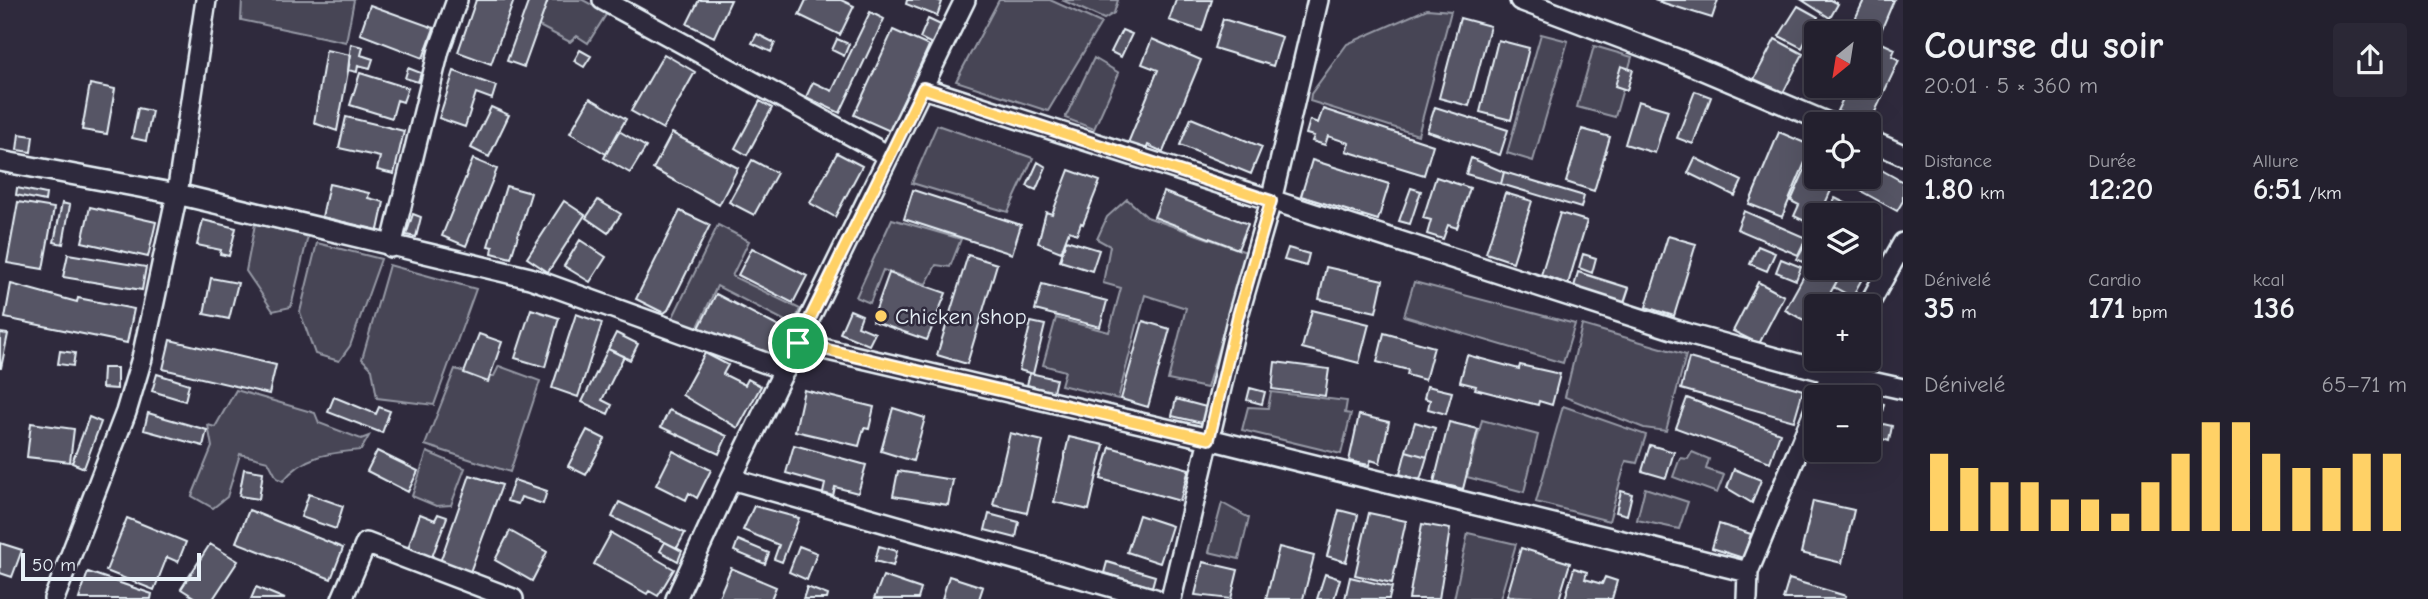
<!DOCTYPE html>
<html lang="fr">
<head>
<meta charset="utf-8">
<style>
	:root { --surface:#23202e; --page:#2b2836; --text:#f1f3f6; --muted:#a3a3aa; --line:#403e4a; --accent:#ffd166 }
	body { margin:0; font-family:"Comic Neue",sans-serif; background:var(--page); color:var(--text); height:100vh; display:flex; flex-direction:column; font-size:26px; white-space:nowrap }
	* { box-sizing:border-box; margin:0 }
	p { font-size:23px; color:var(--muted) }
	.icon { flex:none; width:38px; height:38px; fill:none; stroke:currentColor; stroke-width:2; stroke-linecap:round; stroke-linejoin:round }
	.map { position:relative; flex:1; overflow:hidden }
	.drawer { display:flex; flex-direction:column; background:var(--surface); width:525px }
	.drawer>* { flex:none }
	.needle { width:46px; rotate:210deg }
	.fabs { position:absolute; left:1804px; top:21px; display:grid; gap:14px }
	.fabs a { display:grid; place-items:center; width:77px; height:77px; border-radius:7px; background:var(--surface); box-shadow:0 7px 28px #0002,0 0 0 2px var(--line); font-size:35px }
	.scale { position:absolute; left:21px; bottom:18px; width:180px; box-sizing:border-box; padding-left:7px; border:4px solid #e8f1f8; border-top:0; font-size:19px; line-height:24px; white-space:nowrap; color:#e8f1f8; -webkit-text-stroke:5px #2f2a3d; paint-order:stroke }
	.pin { position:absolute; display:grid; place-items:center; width:60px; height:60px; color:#fff; margin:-30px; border:4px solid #fff; border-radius:50%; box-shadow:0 2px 7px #0007 }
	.round { display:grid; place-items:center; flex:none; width:74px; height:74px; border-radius:7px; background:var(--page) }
	.overview { display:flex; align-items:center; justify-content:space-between; height:119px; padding:0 21px }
	h1 { font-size:38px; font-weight:800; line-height:52px }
	.metrics { display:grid; grid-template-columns:repeat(3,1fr); gap:10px; height:119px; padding:7px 21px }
	.metrics div { display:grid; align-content:center }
	.metrics b { font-size:30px; font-weight:800 }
	.metrics small { font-size:19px; font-weight:400 }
	.metrics p { font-size:19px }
	.chart { height:196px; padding:14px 21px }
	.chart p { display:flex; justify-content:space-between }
	.chart svg { width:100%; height:126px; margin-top:7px; stroke:var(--accent); stroke-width:6 }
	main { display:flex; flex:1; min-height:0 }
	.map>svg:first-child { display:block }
	.green { fill:#464455; stroke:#979aa6; stroke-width:2 }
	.building { fill:#575565; stroke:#e8f1f8; stroke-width:2 }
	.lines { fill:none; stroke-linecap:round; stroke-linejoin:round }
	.minor-casing { stroke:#e8f1f8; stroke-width:24 }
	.minor { stroke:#2f2a3d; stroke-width:19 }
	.route-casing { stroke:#fff; stroke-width:14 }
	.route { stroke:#ffd166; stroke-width:9 }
	.poi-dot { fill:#ffd166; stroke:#2f2a3d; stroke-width:2.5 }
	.labels { text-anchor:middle; stroke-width:5; stroke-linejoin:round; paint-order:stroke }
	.poi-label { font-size:23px; fill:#e8f1f8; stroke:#2f2a3d; text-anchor:start }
</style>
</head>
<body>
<main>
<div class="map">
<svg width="1903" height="599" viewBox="0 0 1903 599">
	<rect width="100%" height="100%" fill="#2f2a3d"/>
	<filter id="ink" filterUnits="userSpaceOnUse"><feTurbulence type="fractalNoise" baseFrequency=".0143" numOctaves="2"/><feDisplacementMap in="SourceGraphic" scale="14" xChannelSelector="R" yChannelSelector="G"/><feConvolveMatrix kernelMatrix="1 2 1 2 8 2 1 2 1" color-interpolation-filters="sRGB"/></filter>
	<g filter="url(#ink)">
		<!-- green -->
		<path class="green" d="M242,0H354L346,42L241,20Z
			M547,0H583L607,13L588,43L577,36L570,42L537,25Z
			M999,0H1050L1101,23L1048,111L956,81Z
			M1062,0H1118L1114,13L1104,19Z
			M1427,9L1451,11L1418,135L1310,101L1311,94L1347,44Z
			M1541,34L1568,41L1533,161L1507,153Z
			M1594,46L1632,57L1615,117L1577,107Z
			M1094,58L1119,73L1094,129L1065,118Z
			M937,125L1033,158L1008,212L912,183Z
			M1127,199L1147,217L1246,252L1207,388L1168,380L1186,308L1145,295L1118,399L1061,385L1065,371L1043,365L1056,318L1109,332L1121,288L1103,283L1110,246L1097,239L1107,217Z
			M892,219L961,239L950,267L936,265L926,284L883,270L870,303L856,297Z
			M255,224L308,236L291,307L273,311L246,271Z
			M718,225L749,241L732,276L800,309L793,325L717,286L696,331L671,321Z
			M317,243L381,259L350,346L339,361L315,354L300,312Z
			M389,265L476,289L434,405L377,398L372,369L362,359Z
			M1414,282L1575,324L1563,363L1404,316Z
			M1582,325L1686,355L1666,431L1644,428L1565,397Z
			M499,366L540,381L510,472L425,445L455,369L478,376H494Z
			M236,390L315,413L319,423L361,439L369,436L361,450C329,453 304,455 283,481L277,478L268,461L240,454L227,497L213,508L192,496L212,447L208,425L215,427Z
			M1271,392L1347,401L1345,413L1351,414L1341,454L1242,430L1248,407L1268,408Z
			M1563,406L1646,435L1637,463L1626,461L1609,521L1536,502Z
			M1482,420L1538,435L1524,492L1467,477Z
			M427,452L465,468L451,505L436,506L412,496Z
			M1692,452L1709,459L1706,469L1724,475L1717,493L1673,477L1680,458L1688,459Z
			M1645,488L1688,502L1679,529L1637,520Z
			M1222,503L1249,518L1239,559L1209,552Z
			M1468,533L1516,544L1500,599H1454Z"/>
		<!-- building -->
		<path class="building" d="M476,0H514L491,64L458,52Z
			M529,0H548L524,67L507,61Z
			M699,0H731L714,37L687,24Z
			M806,0H841L854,6L840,35L799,15Z
			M907,0H937L942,2L937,16L906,4Z
			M1176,0H1212L1202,31L1169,20Z
			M1654,0H1718L1712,18Z
			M1802,0H1830L1838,4L1830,18Z
			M1864,0H1894L1881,31L1855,19Z
			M370,5L434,28L423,58L360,34Z
			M1798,6L1818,17L1802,48L1779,36Z
			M870,12L884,19L840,113L806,97L813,82L832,91Z
			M1460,18L1490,26L1469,106L1439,98Z
			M928,19L943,26L934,45L920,38Z
			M1223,19L1282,37L1273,66L1214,48Z
			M893,30L929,46L890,131L854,115Z
			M1122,30L1132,34L1121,57L1111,52Z
			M757,34L775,43L771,52L752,43Z
			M1871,38L1895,49L1892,56L1899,60L1869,125L1837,111L1849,86H1869Z
			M837,39L849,44L844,56L832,50Z
			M1152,39L1201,60L1163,152L1148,145L1146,150L1128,143L1158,70L1142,64Z
			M1775,39L1803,54L1783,93L1754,79Z
			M1498,40L1529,48L1511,120L1480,112Z
			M351,44L363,47L361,55L373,59L370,68L358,65L357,72L348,70Z
			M326,50L351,55L337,131L314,123Z
			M580,50L591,56L584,67L574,61Z
			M664,54L695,72L663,129L631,111Z
			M1621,66L1633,70L1627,90L1615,86Z
			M408,68L421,73L418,82L405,78Z
			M454,71L496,86L492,99L476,93L465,127L439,118Z
			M360,73L408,88L403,102L397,100L392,118L350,105Z
			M90,84L115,89L107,134L82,130Z
			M1695,91L1711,97L1693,144L1677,138Z
			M590,98L626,119L606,154L570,133Z
			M760,101L772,108L747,155L735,148Z
			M1638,101L1668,110L1655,153L1625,144Z
			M491,107L509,115L489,157L471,148Z
			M1435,107L1508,130L1500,155L1427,131Z
			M138,108L152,111L146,141L132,138Z
			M1323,109L1433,145L1424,175L1346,151L1349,143L1328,136L1325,145L1312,141L1314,136L1306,134L1310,120L1318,123Z
			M346,117L404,131L394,174L377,170L380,157L339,148Z
			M1191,118L1262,147L1251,174L1180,145Z
			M1582,129L1610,137L1594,191L1566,182Z
			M619,131L646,147L630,173L604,158Z
			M1779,132L1812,146L1782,217L1749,204Z
			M672,133L738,168L719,205L653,169Z
			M19,134L33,136L31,152L17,150Z
			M1816,144V177H1837L1820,215H1816L1815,226L1794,216L1799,205L1791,201Z
			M837,153L862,166L835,217L810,203Z
			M1471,158L1504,172L1501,184L1466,174Z
			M1695,158L1742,181L1735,196L1688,173Z
			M473,159L497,169L466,246L442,236Z
			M752,160L777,173L754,215L729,202Z
			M1312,160L1389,184L1378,220L1301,196Z
			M1038,162L1046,167L1036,190L1027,186Z
			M1869,163L1903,182V201L1897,211L1841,180L1843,177H1869Z
			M1069,170L1100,181L1083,224L1081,223L1077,234L1069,231L1061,252L1038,243L1046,212L1052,214Z
			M1504,172L1584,196L1581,208L1501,184Z
			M1436,177L1470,188L1457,228L1448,225L1443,239L1427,234L1431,220L1423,218Z
			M329,184L369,193L368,198L384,202L378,230L322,217Z
			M506,186L531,193L511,258L492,253L493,247L488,246Z
			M17,188L46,194L45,201L16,195Z
			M1411,188L1421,191L1410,224L1399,221Z
			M913,190L1021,225L1012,254L904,219Z
			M1164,192L1248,224L1238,249L1154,217Z
			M1505,193L1532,201L1513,262L1486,253Z
			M1835,198L1875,218L1869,230V215H1826Z
			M598,200L621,214L608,233L586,218Z
			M564,201L585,215L548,272L527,258Z
			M18,202L54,208L43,269L7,263Z
			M62,203L70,205L63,244L54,242Z
			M90,207L156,222L148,257L82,242Z
			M680,211L710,225L668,310L664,313L636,299Z
			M1744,211L1806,238L1798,255L1737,229Z
			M1560,213L1587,221L1568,284L1541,275Z
			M413,214L421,217L416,237L406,235Z
			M203,220L236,228L229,256L220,254L221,250L197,245Z
			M1668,236L1696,244L1674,316L1646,307Z
			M1809,238L1816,242V254L1810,266L1797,259Z
			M580,240L606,257L590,282L564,266Z
			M1066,240L1099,250L1092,271L1060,261Z
			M1758,246L1775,253L1767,271L1750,264Z
			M752,248L807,276L793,303L738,275Z
			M1288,248L1309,254L1306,266L1284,260Z
			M68,254L146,267L142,290L63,277Z
			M1583,254L1596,258L1592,273L1579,268Z
			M1816,254V268H1839L1834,277L1838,279L1823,306H1816L1813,325L1785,310Z
			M968,255L997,264L967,364L937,355Z
			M1781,259L1801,267L1796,280L1776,272Z
			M1326,267L1383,280L1376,312L1319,299Z
			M1839,268H1868L1852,297L1834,287L1838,279L1834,277Z
			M1578,272L1629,288L1624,303L1574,287Z
			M889,273L946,293L927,340L872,321Z
			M211,278L238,283L229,319L204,314Z
			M1758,282L1784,296L1759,344L1733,331Z
			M11,284L77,302L78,298L134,309L127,343L5,318Z
			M1042,284L1107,301L1100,327L1035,310Z
			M716,294L785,330L779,341L784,344L777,358L760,350L756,358L699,328Z
			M531,309L559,318L545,367L515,358Z
			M850,310L862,315L858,326L875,333L869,345L840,333Z
			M1312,310L1369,324L1359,363L1302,348Z
			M576,314L602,323L578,397L552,388Z
			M1143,321L1170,329L1148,407L1121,399Z
			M1031,322L1045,325L1033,374L1019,370Z
			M0,333L8,334L1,368H0Z
			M616,333L638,344L630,360L608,349Z
			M1384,333L1434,347L1425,380L1407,375L1408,370L1377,362Z
			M479,334L502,342L488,382L464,373Z
			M170,340L276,365L269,394L163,369Z
			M608,349L624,356L602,400L612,405L608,414L582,402Z
			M60,351L75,353L73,366L58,364Z
			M705,353L728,365L723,374L745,385L748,379L761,386L738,428L682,395Z
			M1467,355L1519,369L1520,365L1560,374L1552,405L1539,401L1538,405L1475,389L1476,386L1460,382Z
			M1689,358L1803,390L1794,421L1681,389Z
			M1275,362L1329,369L1325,396L1272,389Z
			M103,368H117V389L102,388Z
			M1030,373L1056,379L1053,392L1027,385Z
			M157,374L189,384L185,401L152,391Z
			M1427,386L1452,392L1446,414L1428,409L1430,400L1424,398Z
			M1250,388L1265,392L1262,404L1247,400Z
			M804,390L874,407L869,429L864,428L859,446L795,431Z
			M334,397L376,414L379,407L390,411L382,433L328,412Z
			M1687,398L1780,433L1770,462L1676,428Z
			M1176,399L1206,407L1202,423L1172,416Z
			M1869,400L1884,404L1875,440L1869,439Z
			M893,408L925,418L913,461L881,451Z
			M669,410L727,436L719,454L661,427Z
			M148,413L207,430L203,446L144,430Z
			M1359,415L1389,422L1380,463L1371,460L1369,465L1349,461Z
			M89,417L101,422L84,468L72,463Z
			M1415,422L1435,428L1427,457L1406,451Z
			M1449,422L1478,429L1463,489L1434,482Z
			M31,423L74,429L70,462L27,457Z
			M1879,423L1892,426L1889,441L1876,437Z
			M587,430L605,439L586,475L568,466Z
			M1010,433L1043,441L1027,513L993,505Z
			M1069,437L1104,445L1089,510L1054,502Z
			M794,445L866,465L858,493L835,487L833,496L823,493L825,484L786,473Z
			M1650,445L1674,452L1666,478L1642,471Z
			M1110,447L1189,469L1180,501L1101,479Z
			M377,451L418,471L408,492L367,471Z
			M673,451L711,470L697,498L689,493L686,500L656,485Z
			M1406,451L1427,457L1420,480L1400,474Z
			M244,469L263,472L259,499L239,496Z
			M1734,469L1761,480L1752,503L1727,488Z
			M898,471L953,480L948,505L893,496Z
			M470,475L502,485L470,572L440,562Z
			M514,480L547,491L543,504L521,497L518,504L507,501Z
			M1621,491L1632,494L1627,515L1616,512Z
			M309,494L343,506L336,529L301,517Z
			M1813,501L1854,510L1842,563L1801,553Z
			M619,502L685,533L677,548L612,517Z
			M754,506L799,518L782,562L774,559L779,545L743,530Z
			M249,510L343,548L331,579L236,542Z
			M1339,510L1358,515L1346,562L1327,556Z
			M1369,513L1406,521L1392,583L1355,575Z
			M420,514L435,520L438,514L447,517L432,557L408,548Z
			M989,514L1019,522L1016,538L985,530Z
			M1139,515L1172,526L1160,563L1127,552Z
			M127,518L186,542L178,562L167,557L154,590L106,571Z
			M1422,524L1450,529L1439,599H1409Z
			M1719,524L1751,534L1743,558L1712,548Z
			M510,531L547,552L532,581L495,560Z
			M611,533L674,569L658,596L649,591L647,594L594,564Z
			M738,540L769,553L765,564L734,551Z
			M665,542L682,551L678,561L660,551Z
			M0,543L22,550L12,577L0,573Z
			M210,544L238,561L213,599H197L181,589Z
			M799,546L817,553L807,580L789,572Z
			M879,546L897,551L893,566L875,561Z
			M1279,547L1314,556L1303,599H1266Z
			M1521,548L1570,563L1559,599L1507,596Z
			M1107,562L1155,576L1152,587L1104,573Z
			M1203,562L1238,570L1231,599L1195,595Z
			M731,568L776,587L771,599H718Z
			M1574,568L1587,572L1585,579L1602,584L1605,577L1617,581L1612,599H1565Z
			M88,572L152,594L151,599H79Z
			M1325,574L1340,579L1334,599H1317Z
			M883,576L921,589L918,599H874Z
			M949,576L983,587L979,599H942Z
			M1350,577L1392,587L1389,599H1345Z
			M1789,579L1846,596L1845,599H1783Z
			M256,587L285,599H251Z
			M807,587L828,595L827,599H803Z"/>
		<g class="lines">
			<!-- minor casing -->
			<g class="minor-casing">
				<path id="minor" d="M603,0L889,156
					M1520,0L1679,60L1831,124
					M923,88L1691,335L1831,373L1903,389
					M1869,140L1903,155
					M0,161L177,194L530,278L785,370
					M391,247L439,50L457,0
					M1868,306L1903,243
					M798,343L1209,439L1748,572
					M1821,397L1839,359
					M731,479L1155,599
					M54,599L126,412L142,358L177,194L206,0
					M342,599L366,543L513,599
					M676,599L731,479L965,0
					M1171,599L1238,316L1271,201L1318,0
					M1747,599L1748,572L1816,407"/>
			</g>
			<!-- minor -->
			<use href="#minor" class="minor"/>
		</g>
	</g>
	<g class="lines" filter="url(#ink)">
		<!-- route casing -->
		<g class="route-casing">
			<path id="route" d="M923,88L1271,201L1238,316L1209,439L798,343Z"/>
		</g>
		<!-- route -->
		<use href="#route" class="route"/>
	</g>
	<!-- markers -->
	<circle class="poi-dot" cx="881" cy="316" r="7"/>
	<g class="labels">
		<!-- poi labels -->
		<g class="poi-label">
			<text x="895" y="324">Chicken shop</text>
		</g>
	</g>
</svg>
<div class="fabs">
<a><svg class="needle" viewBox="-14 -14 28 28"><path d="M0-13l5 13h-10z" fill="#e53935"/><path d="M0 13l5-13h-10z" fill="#a3a3aa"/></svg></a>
<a><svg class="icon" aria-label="locate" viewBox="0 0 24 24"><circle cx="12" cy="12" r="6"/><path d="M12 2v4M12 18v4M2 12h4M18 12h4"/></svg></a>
<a><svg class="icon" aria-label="layers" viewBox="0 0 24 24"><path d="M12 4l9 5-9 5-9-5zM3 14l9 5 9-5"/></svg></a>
<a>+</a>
<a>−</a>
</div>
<div class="scale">50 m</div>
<div class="pin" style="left:798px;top:343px;background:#1e9e55"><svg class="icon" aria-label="arrive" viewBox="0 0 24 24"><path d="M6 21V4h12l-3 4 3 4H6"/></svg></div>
</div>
<section class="drawer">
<div class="overview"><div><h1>Course du soir</h1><p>20:01 · 5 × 360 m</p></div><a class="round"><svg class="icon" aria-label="share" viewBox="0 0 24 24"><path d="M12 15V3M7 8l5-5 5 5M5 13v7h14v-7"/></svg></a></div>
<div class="metrics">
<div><p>Distance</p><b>1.80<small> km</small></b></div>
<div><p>Durée</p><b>12:20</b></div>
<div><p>Allure</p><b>6:51<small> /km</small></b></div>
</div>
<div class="metrics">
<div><p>Dénivelé</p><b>35<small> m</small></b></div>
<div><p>Cardio</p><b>171<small> bpm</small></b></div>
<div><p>kcal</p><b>136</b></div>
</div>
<div class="chart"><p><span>Dénivelé</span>65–71 m</p>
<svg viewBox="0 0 160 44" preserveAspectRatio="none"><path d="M5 44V17M15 44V22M25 44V27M35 44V27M45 44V33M55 44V33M65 44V38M75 44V27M85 44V17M95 44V6M105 44V6M115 44V17M125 44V22M135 44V22M145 44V17M155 44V17"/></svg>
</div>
</section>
</main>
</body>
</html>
